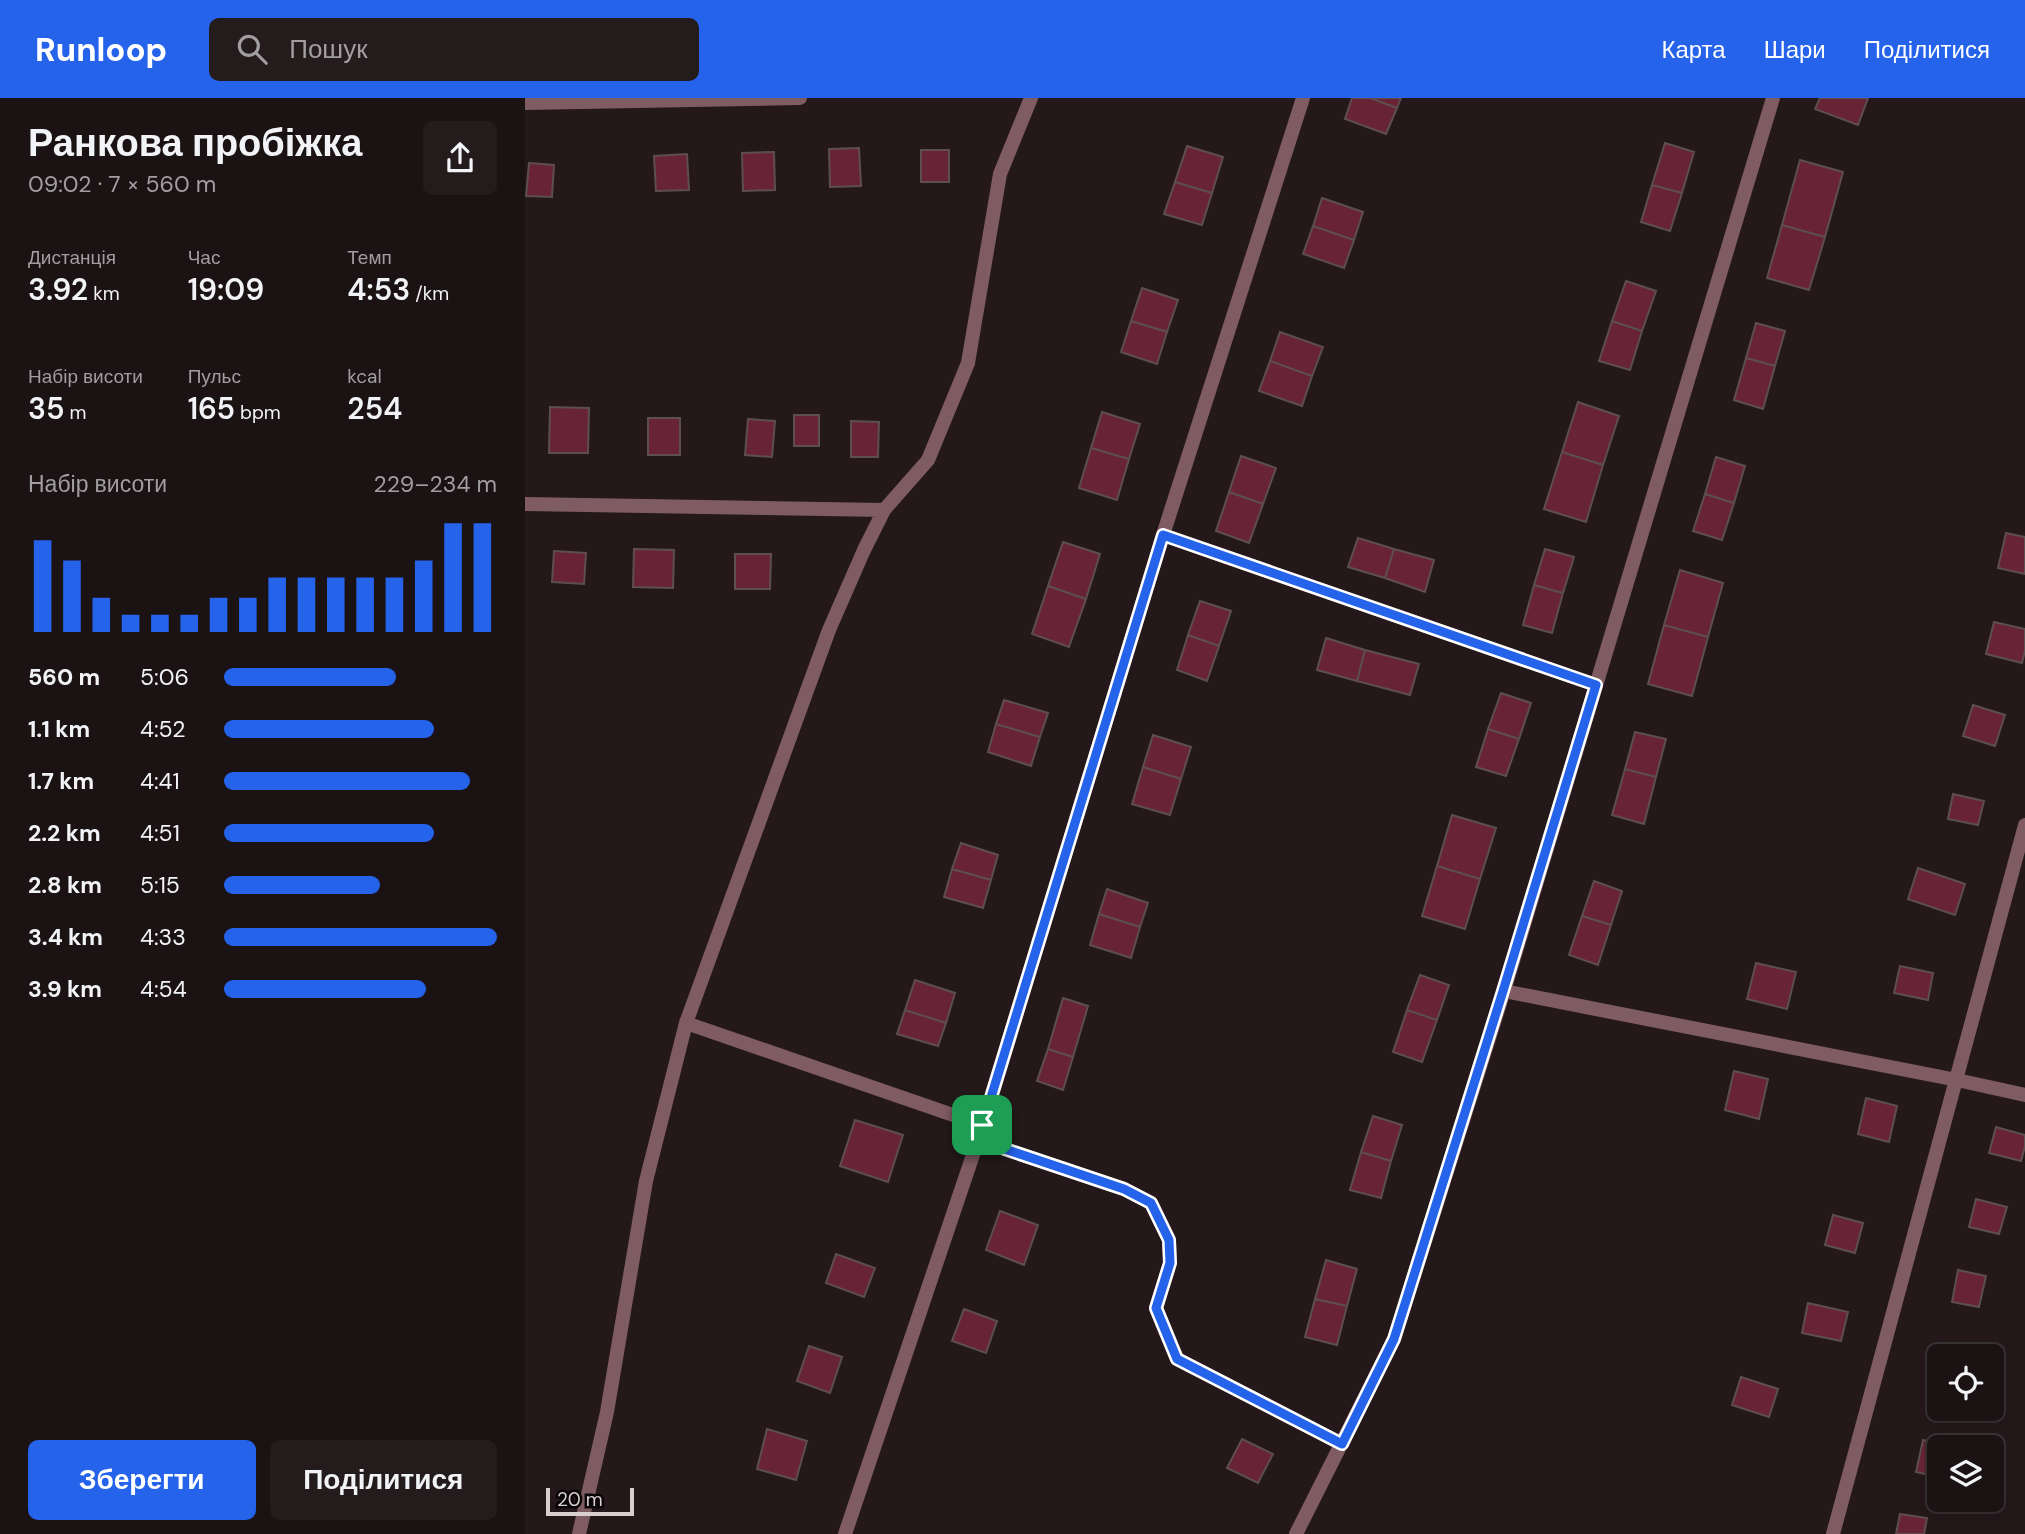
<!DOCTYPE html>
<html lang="uk">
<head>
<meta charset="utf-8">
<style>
	:root { --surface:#1b1214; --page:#241b1d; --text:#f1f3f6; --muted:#a09ea0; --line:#393234; --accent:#2563eb }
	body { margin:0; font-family:"DM Sans",sans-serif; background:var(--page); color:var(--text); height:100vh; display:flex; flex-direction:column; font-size:26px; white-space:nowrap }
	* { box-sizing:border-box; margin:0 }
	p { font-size:23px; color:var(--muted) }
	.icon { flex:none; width:38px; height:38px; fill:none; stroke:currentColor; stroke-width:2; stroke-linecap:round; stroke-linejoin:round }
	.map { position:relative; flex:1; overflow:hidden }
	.panel { display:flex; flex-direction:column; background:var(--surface); width:525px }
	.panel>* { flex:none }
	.buttons { position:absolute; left:1402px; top:1246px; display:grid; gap:14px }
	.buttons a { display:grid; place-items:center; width:77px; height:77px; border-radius:10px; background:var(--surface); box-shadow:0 4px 10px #0003,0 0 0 2px var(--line); font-size:35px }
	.scale { position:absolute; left:21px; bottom:18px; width:88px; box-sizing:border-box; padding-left:7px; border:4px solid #d8cfd0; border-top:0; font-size:19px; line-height:24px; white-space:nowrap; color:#d8cfd0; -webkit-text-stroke:5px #090506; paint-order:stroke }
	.pin { position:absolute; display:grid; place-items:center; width:60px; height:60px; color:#fff; margin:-30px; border-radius:14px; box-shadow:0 4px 10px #0006 }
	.round { display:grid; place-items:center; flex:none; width:74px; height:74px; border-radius:10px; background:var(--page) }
	.head { display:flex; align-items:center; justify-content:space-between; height:119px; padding:0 28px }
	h1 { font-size:38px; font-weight:600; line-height:52px }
	.figures { display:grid; grid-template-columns:repeat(3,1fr); gap:10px; height:119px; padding:7px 28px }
	.figures div { display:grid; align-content:center }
	.figures b { font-size:30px; font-weight:600 }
	.figures small { font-size:19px; font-weight:400 }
	.figures p { font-size:19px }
	.chart { height:196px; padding:14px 28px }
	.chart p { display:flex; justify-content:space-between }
	.chart svg { width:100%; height:126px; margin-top:7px; stroke:var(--accent); stroke-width:6 }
	.primary-button { display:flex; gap:14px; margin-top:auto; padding:14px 28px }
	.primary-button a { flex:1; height:80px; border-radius:10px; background:var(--accent); color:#fff; font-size:28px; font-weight:600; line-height:80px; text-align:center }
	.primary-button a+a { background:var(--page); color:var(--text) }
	ul { padding:0 28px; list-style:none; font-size:23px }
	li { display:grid; grid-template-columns:112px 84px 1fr; align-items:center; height:52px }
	li i { height:18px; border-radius:9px; background:var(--accent) }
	header { display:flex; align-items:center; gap:42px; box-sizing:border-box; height:98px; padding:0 35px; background:var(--accent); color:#fff }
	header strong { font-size:33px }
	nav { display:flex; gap:38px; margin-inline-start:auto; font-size:24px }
	.search { width:490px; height:63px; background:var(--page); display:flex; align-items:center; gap:18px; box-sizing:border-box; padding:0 24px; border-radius:10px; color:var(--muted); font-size:26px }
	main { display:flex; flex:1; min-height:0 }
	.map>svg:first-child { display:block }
	.building { fill:#682436; stroke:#5d4e50; stroke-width:2 }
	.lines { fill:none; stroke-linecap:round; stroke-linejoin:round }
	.service { stroke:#7e5c62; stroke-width:14 }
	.minor { stroke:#7e5c62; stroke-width:14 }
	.route-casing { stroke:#fff; stroke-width:14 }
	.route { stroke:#2563eb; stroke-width:9 }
</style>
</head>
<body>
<header>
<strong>Runloop</strong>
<div class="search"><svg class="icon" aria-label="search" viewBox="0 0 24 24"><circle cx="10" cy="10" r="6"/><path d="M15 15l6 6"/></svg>Пошук</div>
<nav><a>Карта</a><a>Шари</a><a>Поділитися</a></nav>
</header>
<main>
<section class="panel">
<div class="head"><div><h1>Ранкова пробіжка</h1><p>09:02 · 7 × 560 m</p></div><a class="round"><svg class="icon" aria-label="share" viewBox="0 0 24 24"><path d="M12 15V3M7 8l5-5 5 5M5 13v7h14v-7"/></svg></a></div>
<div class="figures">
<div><p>Дистанція</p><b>3.92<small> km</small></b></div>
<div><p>Час</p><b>19:09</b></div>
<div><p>Темп</p><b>4:53<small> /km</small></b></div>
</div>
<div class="figures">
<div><p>Набір висоти</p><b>35<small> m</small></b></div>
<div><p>Пульс</p><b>165<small> bpm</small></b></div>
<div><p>kcal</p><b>254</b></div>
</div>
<div class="chart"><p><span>Набір висоти</span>229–234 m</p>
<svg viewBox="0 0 160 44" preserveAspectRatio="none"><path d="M5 44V12M15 44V19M25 44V32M35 44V38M45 44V38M55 44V38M65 44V32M75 44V32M85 44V25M95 44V25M105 44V25M115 44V25M125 44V25M135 44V19M145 44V6M155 44V6"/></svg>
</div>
<ul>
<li><b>560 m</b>5:06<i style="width:63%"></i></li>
<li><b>1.1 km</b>4:52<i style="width:77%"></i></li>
<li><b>1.7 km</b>4:41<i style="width:90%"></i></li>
<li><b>2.2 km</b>4:51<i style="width:77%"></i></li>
<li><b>2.8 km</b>5:15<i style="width:57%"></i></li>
<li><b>3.4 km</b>4:33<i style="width:100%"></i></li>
<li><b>3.9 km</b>4:54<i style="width:74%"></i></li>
</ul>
<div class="primary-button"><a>Зберегти</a><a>Поділитися</a></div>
</section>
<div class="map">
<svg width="1500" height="1436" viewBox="0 0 1500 1436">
	<rect width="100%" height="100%" fill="#24181a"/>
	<!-- building -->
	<path class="building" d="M827,0H845L872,10L861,36L820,21Z
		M845,0H876L872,10Z
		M1295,0H1343L1333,27L1290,11Z
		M1140,45L1169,54L1157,95L1127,87Z
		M662,48L698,59L687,95L650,84Z
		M334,50L336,88L305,89L304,51Z
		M396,52H424V84H396Z
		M249,54L250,92L218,93L217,55Z
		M162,56L164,92L131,93L129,58Z
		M1275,62L1318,74L1300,139L1257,127Z
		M4,65L29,67L27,99L1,98Z
		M650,84L687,95L677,127L639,116Z
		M1127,87L1157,95L1145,133L1116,124Z
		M797,100L838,114L829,142L788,128Z
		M1257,127L1300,139L1284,192L1242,180Z
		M788,128L829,142L819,170L778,156Z
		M1101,183L1131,193L1117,233L1087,223Z
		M617,190L653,202L642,234L606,223Z
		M606,223L642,234L632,266L596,254Z
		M1087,223L1117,233L1105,272L1074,263Z
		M1231,225L1260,233L1250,268L1221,260Z
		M755,234L798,249L787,278L745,263Z
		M1221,260L1250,268L1238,311L1209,302Z
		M745,263L787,278L777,308L734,293Z
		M1053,304L1094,318L1078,367L1037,354Z
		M25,309L64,310L63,355H24Z
		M577,314L615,326L604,361L566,350Z
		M269,317H294V348H269Z
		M123,320H155V357H123Z
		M223,321L250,323L247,359L220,357Z
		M326,323L354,324L353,359H326Z
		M566,350L604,361L592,402L554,390Z
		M1037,354L1078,367L1061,424L1019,411Z
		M716,358L751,370L738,406L704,394Z
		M1191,359L1220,368L1209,405L1180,396Z
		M704,394L738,406L724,445L691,433Z
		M1180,396L1209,405L1197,442L1168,433Z
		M1481,435L1500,439V476L1473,470Z
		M833,440L869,451L860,480L823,469Z
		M538,444L575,456L561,501L523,488Z
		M109,451L149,452L148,490L108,489Z
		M869,451L909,462L900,494L860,480Z
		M1020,451L1049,459L1038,495L1009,487Z
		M29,453L61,455L59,486L27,484Z
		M210,456H246L245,491H210Z
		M1155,472L1198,485L1183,539L1139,527Z
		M1009,487L1038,495L1027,535L998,527Z
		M523,488L561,501L544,549L507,536Z
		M675,503L706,513L694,548L663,537Z
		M1469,524L1500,531V553L1497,565L1461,556Z
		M1139,527L1183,539L1167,598L1123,586Z
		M663,537L694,548L682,583L652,572Z
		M801,540L840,552L832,583L792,572Z
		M840,552L894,566L885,597L832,583Z
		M976,595L1006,605L994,641L963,631Z
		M479,602L523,615L515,639L471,626Z
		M1448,607L1480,617L1470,648L1438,638Z
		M471,626L515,639L506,668L463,654Z
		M963,631L994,641L981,678L951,669Z
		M1110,634L1141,641L1131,679L1100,671Z
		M628,637L666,649L656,681L618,669Z
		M618,669L656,681L645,717L607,706Z
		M1100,671L1131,679L1119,726L1087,717Z
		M1428,696L1459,703L1453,727L1423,721Z
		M927,717L971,730L955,781L912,768Z
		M436,745L473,757L466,782L427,771Z
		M912,768L955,781L940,831L897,818Z
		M1393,770L1440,786L1430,817L1383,801Z
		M427,771L466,782L458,810L419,799Z
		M1069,783L1097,793L1086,827L1057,818Z
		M582,791L623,805L615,829L574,816Z
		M574,816L615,829L606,860L565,847Z
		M1057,818L1086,827L1073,867L1044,857Z
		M1231,865L1271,874L1262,911L1222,901Z
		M1375,868L1408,875L1403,902L1369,895Z
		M895,877L924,887L912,922L882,912Z
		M390,882L430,895L421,925L380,912Z
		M538,900L563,908L548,959L523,951Z
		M380,912L421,925L413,948L372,936Z
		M882,912L912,922L897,964L868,954Z
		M523,951L548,959L538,992L512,983Z
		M1209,973L1243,981L1234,1021L1200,1012Z
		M1341,1000L1372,1008L1364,1044L1333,1036Z
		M848,1018L877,1027L866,1063L836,1054Z
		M330,1022L378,1037L363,1084L315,1068Z
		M1471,1029L1500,1037V1048L1496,1063L1464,1055Z
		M836,1054L866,1063L856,1100L825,1092Z
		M1451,1101L1482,1109L1474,1136L1444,1129Z
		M475,1113L513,1127L499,1167L461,1152Z
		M1308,1117L1338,1125L1330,1155L1300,1147Z
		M311,1156L350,1170L339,1199L301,1185Z
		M801,1162L832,1171L822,1208L790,1201Z
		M1433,1172L1461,1178L1454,1209L1427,1204Z
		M790,1201L822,1208L812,1247L780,1239Z
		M1283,1205L1323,1214L1316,1243L1277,1235Z
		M439,1211L472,1223L461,1255L427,1243Z
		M284,1248L317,1259L305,1295L272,1283Z
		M1411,1259L1414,1260V1296L1403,1294Z
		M1216,1279L1253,1291L1244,1319L1207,1307Z
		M242,1331L282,1343L271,1382L232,1371Z
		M717,1341L748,1356L733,1385L702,1370Z
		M1398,1342L1423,1347V1349H1414V1379L1391,1374Z
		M1375,1416L1402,1420L1399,1436H1371Z"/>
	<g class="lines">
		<!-- service -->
		<path class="service" d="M161,925L457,1027"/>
		<!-- minor -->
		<path class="minor" d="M1248,0L979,893L1432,982L1500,997
			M0,5L275,0
			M0,406L359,412
			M638,437L1071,587
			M453,1042L599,1091L626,1105L644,1142L645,1165L631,1210L652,1261L817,1346
			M54,1436L82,1314L121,1083L161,925L304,532L339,452L359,412L403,362L443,265L475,76L506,0
			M320,1436L453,1042L638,437L778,0
			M771,1436L869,1241L979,893
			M1308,1436L1500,727"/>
	</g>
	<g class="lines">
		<!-- route casing -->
		<g class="route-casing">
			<path id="route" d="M638,437L1071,587L978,893L869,1241L817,1346L652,1261L631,1210L645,1165L644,1142L626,1105L599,1091L453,1042Z"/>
		</g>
		<!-- route -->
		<use href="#route" class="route"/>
	</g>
</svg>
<div class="buttons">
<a><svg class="icon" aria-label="locate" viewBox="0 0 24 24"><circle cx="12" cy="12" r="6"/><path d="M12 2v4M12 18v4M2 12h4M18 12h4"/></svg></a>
<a><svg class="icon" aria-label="layers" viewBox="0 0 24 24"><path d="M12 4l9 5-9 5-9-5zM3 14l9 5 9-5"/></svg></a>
</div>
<div class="scale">20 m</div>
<div class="pin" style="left:457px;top:1027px;background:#1e9e55"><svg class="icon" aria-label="arrive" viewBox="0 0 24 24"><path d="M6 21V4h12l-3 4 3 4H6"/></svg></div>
</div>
</main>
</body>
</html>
